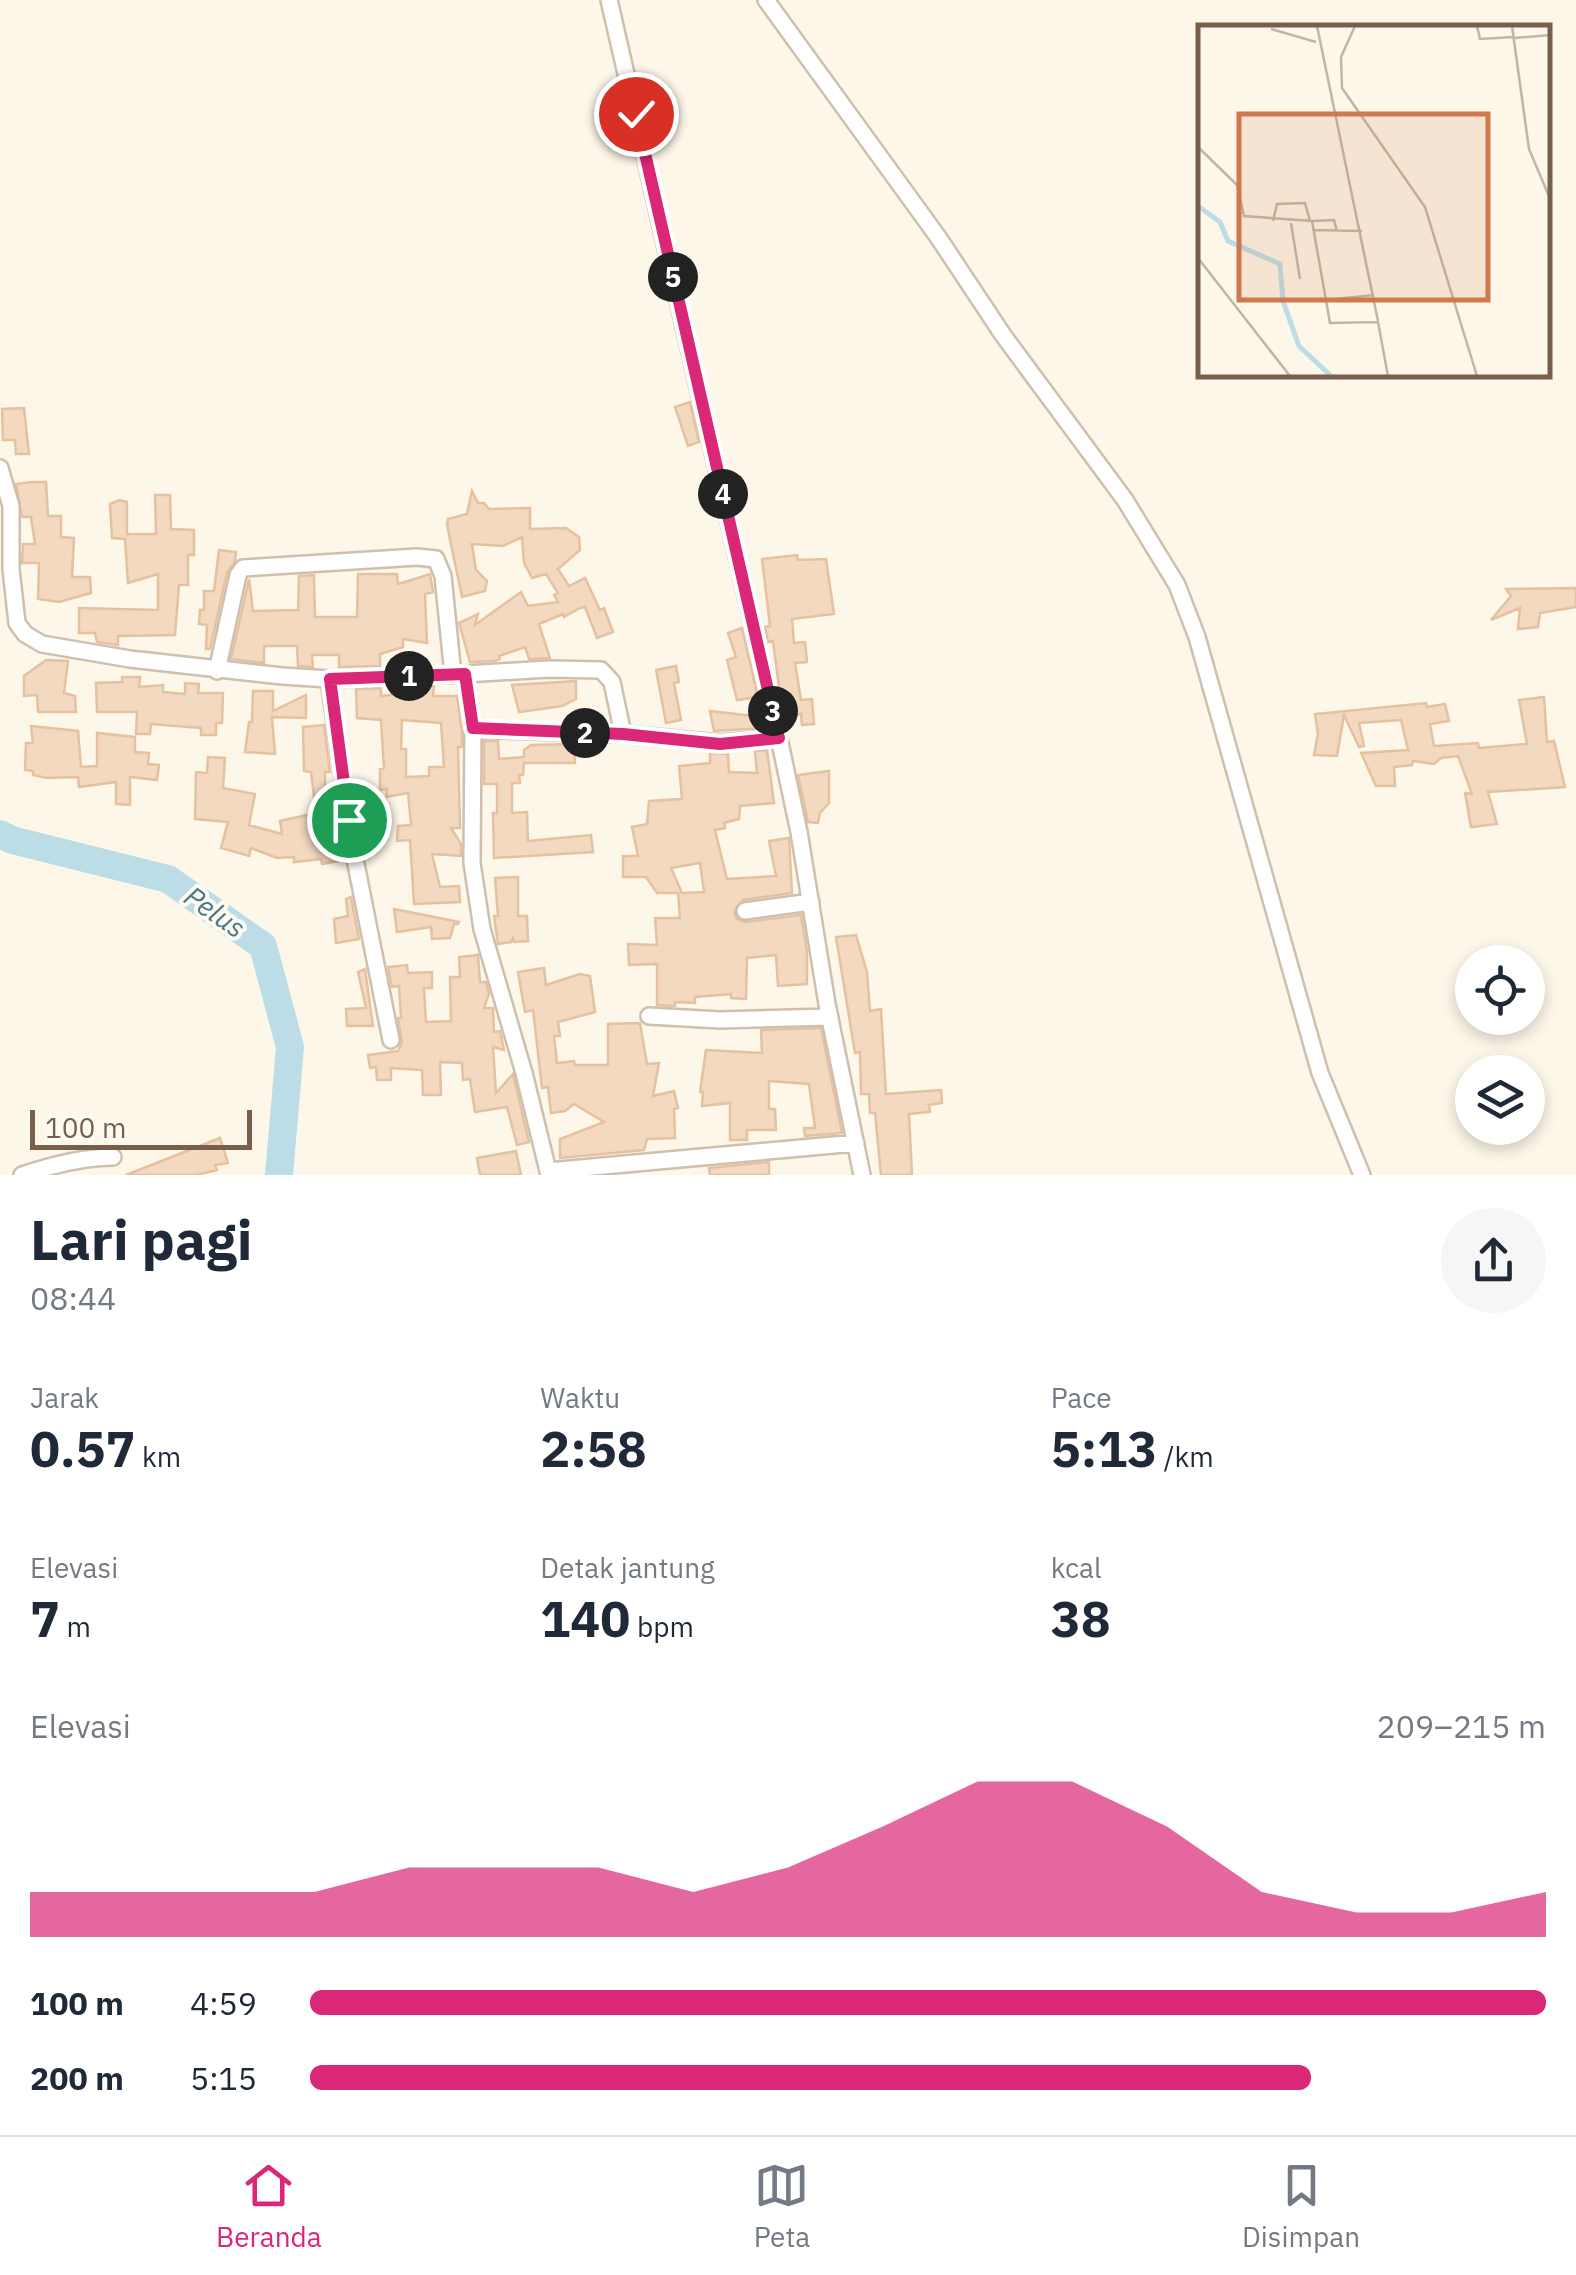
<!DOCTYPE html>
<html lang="id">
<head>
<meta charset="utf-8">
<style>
	:root { --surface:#fff; --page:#f6f6f7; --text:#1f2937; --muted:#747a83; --line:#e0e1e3; --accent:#db2777 }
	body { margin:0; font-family:"IBM Plex Sans",sans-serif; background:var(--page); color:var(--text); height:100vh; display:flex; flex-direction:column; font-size:38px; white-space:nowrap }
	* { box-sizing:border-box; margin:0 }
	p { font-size:32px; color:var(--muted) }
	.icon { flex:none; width:55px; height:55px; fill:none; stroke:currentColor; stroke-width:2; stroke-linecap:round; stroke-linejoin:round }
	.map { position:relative; height:1175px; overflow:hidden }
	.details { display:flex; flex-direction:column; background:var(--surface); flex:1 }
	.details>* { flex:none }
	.buttons { position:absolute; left:1455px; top:945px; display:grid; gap:20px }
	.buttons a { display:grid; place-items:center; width:90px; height:90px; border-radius:50%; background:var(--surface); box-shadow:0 5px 15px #0003; font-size:50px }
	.scale { position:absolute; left:30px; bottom:25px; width:222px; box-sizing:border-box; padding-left:10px; border:5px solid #775f4c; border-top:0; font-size:28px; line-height:35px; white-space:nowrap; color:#775f4c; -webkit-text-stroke:8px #fffaef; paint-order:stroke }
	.pin { position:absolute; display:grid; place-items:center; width:85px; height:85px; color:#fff; margin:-42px; border:5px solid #fff; border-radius:50%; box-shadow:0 2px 10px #0007 }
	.km { position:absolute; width:50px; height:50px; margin:-25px; border-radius:50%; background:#222; color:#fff; font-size:28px; line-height:50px; text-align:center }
	.round { display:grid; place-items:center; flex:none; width:105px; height:105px; border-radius:52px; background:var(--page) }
	.head { display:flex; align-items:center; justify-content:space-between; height:170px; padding:0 30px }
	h1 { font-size:55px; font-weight:700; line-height:75px }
	.metrics { display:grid; grid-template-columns:repeat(3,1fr); gap:15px; height:170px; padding:10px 30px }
	.metrics div { display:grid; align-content:center }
	.metrics b { font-size:50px; font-weight:700 }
	.metrics small { font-size:28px; font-weight:400 }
	.metrics p { font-size:28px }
	.chart { height:280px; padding:20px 30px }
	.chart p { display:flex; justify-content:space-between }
	.chart svg { width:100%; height:180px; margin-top:10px; fill:var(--accent); opacity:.7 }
	ul { padding:0 30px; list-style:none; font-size:32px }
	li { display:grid; grid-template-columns:160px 120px 1fr; align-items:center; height:75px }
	li i { height:25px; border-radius:12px; background:var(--accent) }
	.tab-bar { display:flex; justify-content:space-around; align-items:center; height:140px; border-top:2px solid var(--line); background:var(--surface); font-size:28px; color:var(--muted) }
	.tab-bar a { display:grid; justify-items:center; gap:5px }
	.tab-bar .selected { color:var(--accent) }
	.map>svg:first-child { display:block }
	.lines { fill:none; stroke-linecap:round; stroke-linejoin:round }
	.river { stroke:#bcdde7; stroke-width:28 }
	.building { fill:#f2d9c0; stroke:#e5c1a0; stroke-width:2.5; fill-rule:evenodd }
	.minor-casing { stroke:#cfbfae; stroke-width:20 }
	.minor { stroke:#fff; stroke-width:15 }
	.route-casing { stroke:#fff; stroke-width:20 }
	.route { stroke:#db2777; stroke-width:12 }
	.labels { text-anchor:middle; stroke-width:8; stroke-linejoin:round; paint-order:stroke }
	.water-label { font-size:28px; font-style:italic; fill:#45798b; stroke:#fffaef }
	.inset-river { fill:none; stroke:#bcdde7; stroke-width:5 }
	.inset-road { fill:none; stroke:#c3b5a5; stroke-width:2.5 }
	.view { fill:#d0784e; fill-opacity:0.15; stroke:#d0784e; stroke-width:5 }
	.inset-edge { fill:none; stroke:#775f4c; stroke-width:5 }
</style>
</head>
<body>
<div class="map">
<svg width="1576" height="1175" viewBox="0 0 1576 1175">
	<rect width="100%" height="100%" fill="#fdf7e9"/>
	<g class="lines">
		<!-- river -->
		<path class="river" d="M0,834L12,840L168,879L263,946L290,1047L279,1175"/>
	</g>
	<!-- building -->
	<path class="building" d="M690,402L699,442L688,446L675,407Z
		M24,408L29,454H16L15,440H3L2,409Z
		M32,482H46L48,516H61V537L74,538L72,577H90L91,593L59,602L38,599L39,563H22L23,544H35L31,517H22L16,484Z
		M472,491L478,503H484L489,509L530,508V529L566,528L579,537L580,550L558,569L569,586L585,578L600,610L604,608L613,632L597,638L585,607L580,608L564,617L563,614L539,624L550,658L529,659L525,647L499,656L500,659L495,661L470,662L459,623L478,614L475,625L521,592L528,606L558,602L554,595L558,593L546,574L532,578L524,563L522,537L503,546L472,544L476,570L487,581L485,591L462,597L447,525L448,519L467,514Z
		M155,495H170L171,529L194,530V555H188V585H179L175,635L118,636V645L97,642L95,633H79V608L158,610V574L128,583L125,539L112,538L110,504L119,500L127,502V534H156Z
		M219,550L236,552L235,561L227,573L210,649H206L207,625L199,624L200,610H204V591H214Z
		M797,555L798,560L826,559L834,614L792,619L794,643L805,642L807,662L795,663L801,700L812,699L814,724L802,725L801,714L787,716L785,693L780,694L773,641L768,642L765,627L770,626L762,559Z
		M358,574H397L398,584L430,574L433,592L425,594L427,643L403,639V647L380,654V666L339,667V655H312L313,667L298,666L297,646H264V663L231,659L249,579L253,611L298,610L299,576L314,575L315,617H357Z
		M1576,588V607L1540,613L1538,627L1518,629L1520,608L1491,620L1511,596L1506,589Z
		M742,628L758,697L737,700L727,660L736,657L728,633Z
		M46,660L68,661L64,693L75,696L76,712H38L37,695L24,696V676Z
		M676,666L679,682L674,683L681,720L666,723L656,670Z
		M122,677H140L139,687L163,685V692L185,694V683L199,684L198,693H223L222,723H216V735H201V728L151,724L150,734H136L137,712H97L96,683L122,682Z
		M576,681V699L562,706L519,712L512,685Z
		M434,686L433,696H457L462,730V747H458L460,828H451L461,844V856L432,854L440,887L459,886L460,902L414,904L410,840L397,841L398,826L411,825L408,793L386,797L387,789L380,790V769L384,768L381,720L357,718L356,689L381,688V696L409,693V687ZM402,720L441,723L444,767H429V776L406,777V749H401Z
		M253,691H273V711L306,695V718L272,717L275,754L245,752L249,722H252Z
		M1544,697L1547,742L1554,741L1565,787L1488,792L1497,824L1471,827L1465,793L1472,794L1458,756L1441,758L1434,764L1413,761L1412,765L1394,767L1395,786H1376L1361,753L1408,750L1401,720L1359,723L1364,746L1359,747L1344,715L1337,756L1314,755L1318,734L1315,714L1426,703L1427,707L1445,704L1449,721L1430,724L1434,746L1478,743L1479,748L1527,744L1519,700Z
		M710,711L762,717L764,728L714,731Z
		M324,725L330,772H325V807L335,802L344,860L322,864L321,859L294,862V857L277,858L251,848L249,856L221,848L228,822L195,819L196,772L207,773L208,757L225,758L223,788L255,794L249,825L282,834L280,821L316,813L311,772L304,771L303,727Z
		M31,726L78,731L81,767L97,766V733L135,737V752L149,753L148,764L159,765L157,780L130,777V805L116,804V782L79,787L78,777L47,778L33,775V771L25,770L26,743H33Z
		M484,741H498L499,759L524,757V750L531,745L574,744L575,763H524L523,775H519L520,783H512V813L527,812L528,841L591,835L593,852L494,858L493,813H497V784H484Z
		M767,750L774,803L740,806L739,819L724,823L725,828L715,830L727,879L776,876L769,841L789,838L792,893L743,900L734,912L737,919L746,922L801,915L807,951V984L778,986L776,955L747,958L746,999L731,998V994L695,997V1003L675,1002V1006L657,1005V964L629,965L628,944L657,945L655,918H680L678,893H657L646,877H623V856H638L632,827L647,824L649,801L682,799L679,766L710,763V753L728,754L729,772L757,773L755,751ZM700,863L704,892L682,893L671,868Z
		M829,771V803L820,813L818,823L808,822L798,775Z
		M518,877V916H527L528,941L514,942L513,938L511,942L498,944L494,916H498L495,878Z
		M351,897L359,939L336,943L334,919L348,916L346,899Z
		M394,909L459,922L458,924H454L450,938L432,939L431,927L397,932Z
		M856,935L867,972L870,1011L881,1009L886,1094L941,1090L942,1103L929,1105L930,1112L909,1114L912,1175H881L875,1113H870L869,1094H861L860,1052L855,1053L836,937Z
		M478,955L480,982H486L489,994L484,1008H493L494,1032L500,1031L504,1050L493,1047L496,1093L513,1074L529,1142L517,1145L507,1107L475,1112L470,1079L463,1080L462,1063L440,1062L441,1095H423L422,1070L391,1068V1080H377L376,1067L370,1068L368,1055L398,1051L402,1043L398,1018H401L399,986L392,987L388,967L407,965L408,973L432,972V988H424L426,1022L451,1021L450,977H460L459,957Z
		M544,968L546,985L580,974L590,976L595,1012L558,1022L560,1036H554L557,1063L574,1061L575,1065H608V1024L640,1023L647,1064L659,1063L653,1096L674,1091L678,1108L674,1109L675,1138L647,1139L644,1150L560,1158V1139L604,1122L574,1104L565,1111L551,1113L548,1087L542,1088L533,1010L525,1012L518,972Z
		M365,969L373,1026H347L346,1009L366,1008L358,972Z
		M821,1028L842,1133L805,1136L804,1128H815L809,1084L769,1081V1109H775L776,1130H747V1140H730V1103L702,1106L703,1092H700L706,1050L762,1053L761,1030Z
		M220,1138L228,1163L215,1165L217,1170L196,1175H126Z
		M516,1151L521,1175H480L477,1158Z
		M769,1162V1175H710L709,1168Z"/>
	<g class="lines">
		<!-- minor casing -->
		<g class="minor-casing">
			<path id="minor" d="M609,0L779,738L799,832L827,1004L862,1175
				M766,0L938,237L1003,335L1125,500L1177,585L1197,637L1320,1073L1362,1175
				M0,468L11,506V569L17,623L25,634L42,644L130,659L282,676L329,679L465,674L473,729L472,863L482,929L524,1073L549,1175
				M217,671L238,575L243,568L417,557L436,559L443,576L453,675
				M465,674L549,669L601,670L612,682L623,734
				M329,679L353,849L391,1040
				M473,729L623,734L719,743L779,738
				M745,911L811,902
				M649,1016L720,1020L830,1017
				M548,1171L856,1143
				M22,1175C52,1165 82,1157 113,1157"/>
		</g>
		<!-- minor -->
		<use href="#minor" class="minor"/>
	</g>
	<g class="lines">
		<!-- route casing -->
		<g class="route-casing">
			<path id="route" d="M349,820L330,679L465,674L473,728L623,734L720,744L779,738L636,114"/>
		</g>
		<!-- route -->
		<use href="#route" class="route"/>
	</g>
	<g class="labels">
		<!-- water labels -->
		<g class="water-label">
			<text transform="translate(215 912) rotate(35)" y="10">Pelus</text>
		</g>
	</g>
	<!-- overview -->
	<g transform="translate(1198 25)">
		<rect width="352" height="352" fill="#fdf7e9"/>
		<path class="inset-river" d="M0,181L22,197L30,216L82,239L85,276L101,321L133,351"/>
		<path class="inset-road" d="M119,1L180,296M157,1L143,32L144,63L227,182L279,351M279,1L282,14L316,12M314,1L331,124L353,176M73,4L118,17M316,13L353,10M0,122L39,160L46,191L114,196L132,298L180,297L190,351M75,196L79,179L107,178L112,196M115,196L136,195L139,206M93,198L102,254M115,205L164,206M0,233L92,351M127,275L176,270"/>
		<path class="view" d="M41,89H290V275H41Z"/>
		<rect width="352" height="352" class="inset-edge"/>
	</g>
</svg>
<div class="buttons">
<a><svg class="icon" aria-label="locate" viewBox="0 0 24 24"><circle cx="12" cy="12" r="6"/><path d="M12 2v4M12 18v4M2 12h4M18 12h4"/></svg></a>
<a><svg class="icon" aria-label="layers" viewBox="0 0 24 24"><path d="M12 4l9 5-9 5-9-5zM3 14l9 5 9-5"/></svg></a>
</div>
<div class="scale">100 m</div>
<div class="pin" style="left:349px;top:820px;background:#1e9e55"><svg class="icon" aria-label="arrive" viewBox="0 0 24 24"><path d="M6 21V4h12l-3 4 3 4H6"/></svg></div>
<div class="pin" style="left:636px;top:114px;background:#d93025"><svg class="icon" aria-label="check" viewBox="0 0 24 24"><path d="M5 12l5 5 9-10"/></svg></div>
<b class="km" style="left:409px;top:676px">1</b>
<b class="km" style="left:585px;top:733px">2</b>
<b class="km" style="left:773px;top:711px">3</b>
<b class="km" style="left:723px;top:494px">4</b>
<b class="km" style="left:673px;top:277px">5</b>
</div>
<section class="details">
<div class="head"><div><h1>Lari pagi</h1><p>08:44</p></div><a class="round"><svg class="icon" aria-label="share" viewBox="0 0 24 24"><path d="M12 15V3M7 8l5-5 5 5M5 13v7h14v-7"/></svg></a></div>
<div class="metrics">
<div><p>Jarak</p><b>0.57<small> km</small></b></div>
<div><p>Waktu</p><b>2:58</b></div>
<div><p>Pace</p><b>5:13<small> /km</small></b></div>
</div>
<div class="metrics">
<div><p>Elevasi</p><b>7<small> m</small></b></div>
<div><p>Detak jantung</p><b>140<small> bpm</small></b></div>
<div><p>kcal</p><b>38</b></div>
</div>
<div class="chart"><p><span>Elevasi</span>209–215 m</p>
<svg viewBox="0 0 160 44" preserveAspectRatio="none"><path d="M0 44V33L10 33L20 33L30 33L40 27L50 27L60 27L70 33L80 27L90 17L100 6L110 6L120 17L130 33L140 38L150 38L160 33V44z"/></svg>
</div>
<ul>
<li><b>100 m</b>4:59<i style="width:100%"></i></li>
<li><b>200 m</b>5:15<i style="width:81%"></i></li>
</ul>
</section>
<nav class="tab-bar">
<a class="selected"><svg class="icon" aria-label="home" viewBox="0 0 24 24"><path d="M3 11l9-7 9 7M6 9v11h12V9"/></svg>Beranda</a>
<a><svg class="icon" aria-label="map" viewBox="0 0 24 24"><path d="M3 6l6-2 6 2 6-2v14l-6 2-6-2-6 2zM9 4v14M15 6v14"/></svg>Peta</a>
<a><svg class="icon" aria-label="saved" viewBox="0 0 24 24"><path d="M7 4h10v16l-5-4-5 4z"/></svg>Disimpan</a>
</nav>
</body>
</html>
